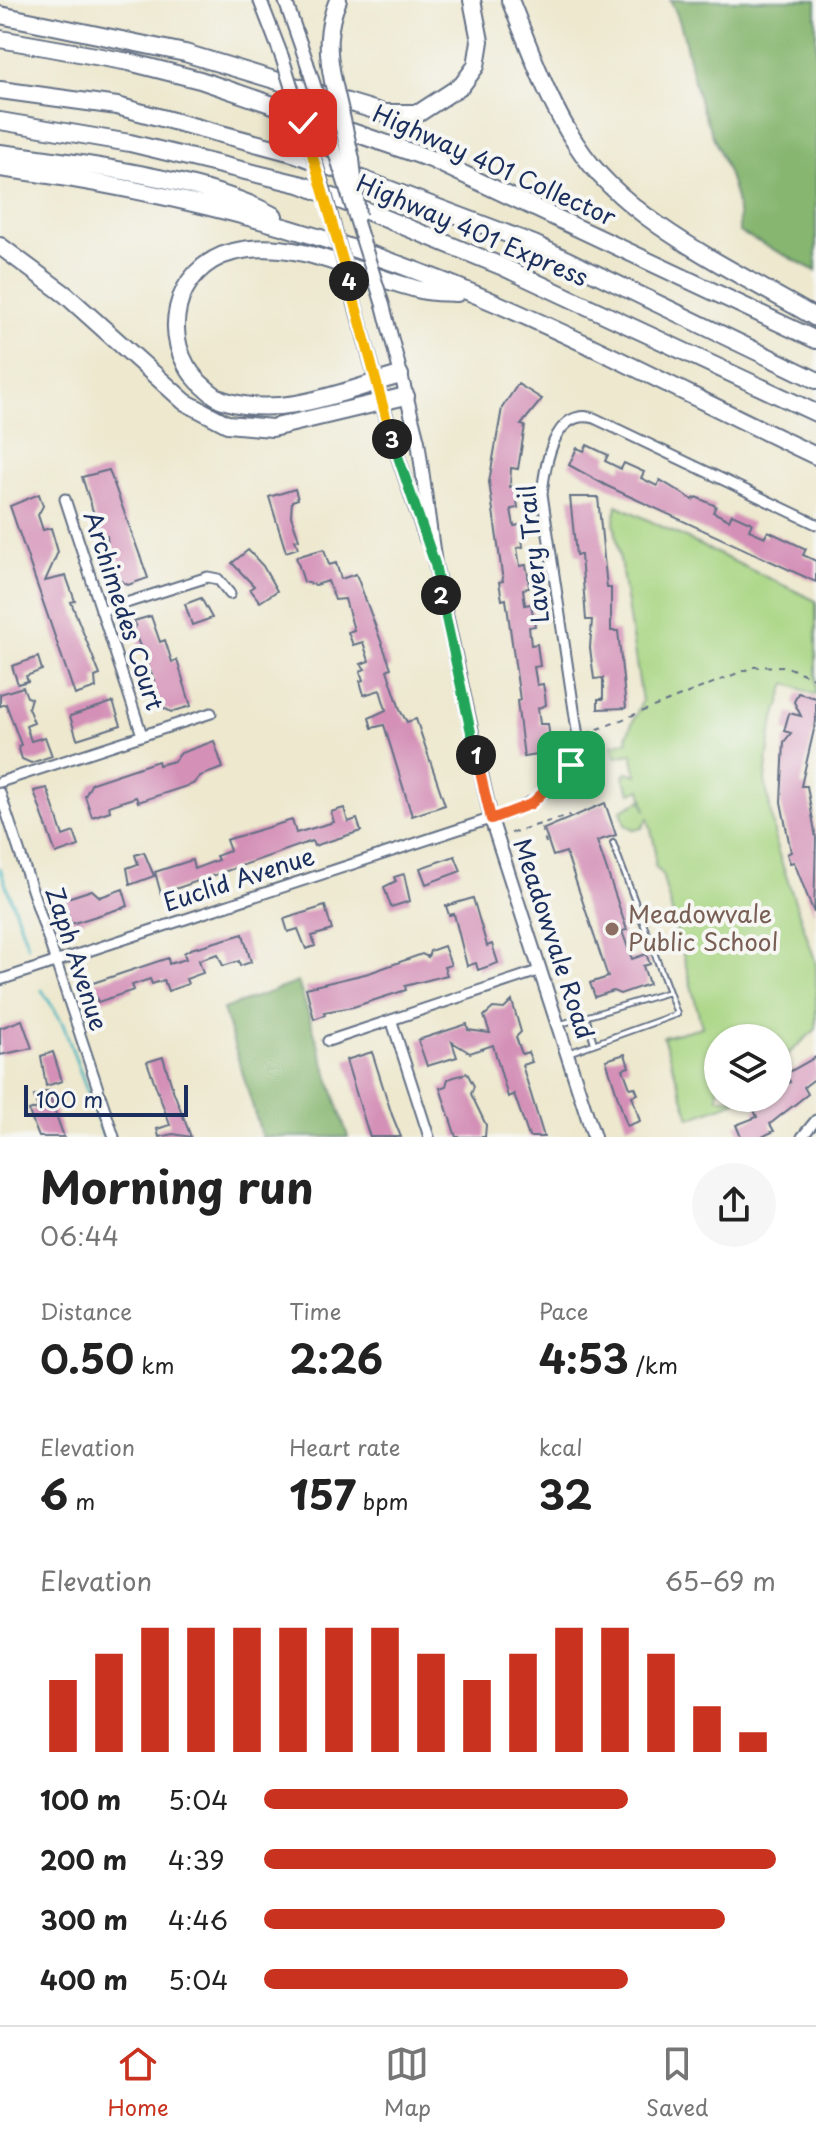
<!DOCTYPE html>
<html lang="en">
<head>
<meta charset="utf-8">
<style>
	:root { --surface:#fff; --page:#f6f6f6; --text:#222; --muted:#767676; --line:#e0e0e0; --accent:#c8321e }
	body { margin:0; font-family:"Playpen Sans",sans-serif; background:var(--page); color:var(--text); height:100vh; display:flex; flex-direction:column; font-size:30px; white-space:nowrap }
	* { box-sizing:border-box; margin:0 }
	p { font-size:26px; color:var(--muted) }
	.icon { flex:none; width:44px; height:44px; fill:none; stroke:currentColor; stroke-width:2; stroke-linecap:round; stroke-linejoin:round }
	.map { position:relative; height:1137px; overflow:hidden }
	.panel { display:flex; flex-direction:column; background:var(--surface); flex:1 }
	.panel>* { flex:none }
	.controls { position:absolute; left:704px; top:1024px; display:grid; gap:16px }
	.controls a { display:grid; place-items:center; width:88px; height:88px; border-radius:50%; background:var(--surface); box-shadow:0 2px 6px #0004; font-size:40px }
	.scale { position:absolute; left:24px; bottom:20px; width:164px; box-sizing:border-box; padding-left:8px; border:4px solid #1b2f5e; border-top:0; font-size:22px; line-height:28px; white-space:nowrap; color:#1b2f5e; -webkit-text-stroke:6px #f6f6f2; paint-order:stroke }
	.pin { position:absolute; display:grid; place-items:center; width:68px; height:68px; color:#fff; margin:-34px; border-radius:16px; box-shadow:0 4px 12px #0006 }
	.km { position:absolute; width:40px; height:40px; margin:-20px; border-radius:50%; background:#222; color:#fff; font-size:22px; line-height:40px; text-align:center }
	.round { display:grid; place-items:center; flex:none; width:84px; height:84px; border-radius:42px; background:var(--page) }
	.summary { display:flex; align-items:center; justify-content:space-between; height:136px; padding:0 40px }
	h1 { font-size:44px; font-weight:700; line-height:60px }
	.stats { display:grid; grid-template-columns:repeat(3,1fr); gap:12px; height:136px; padding:8px 40px }
	.stats div { display:grid; align-content:center }
	.stats b { font-size:40px; font-weight:700 }
	.stats small { font-size:22px; font-weight:400 }
	.stats p { font-size:22px }
	.chart { height:224px; padding:16px 40px }
	.chart p { display:flex; justify-content:space-between }
	.chart svg { width:100%; height:144px; margin-top:8px; stroke:var(--accent); stroke-width:6 }
	ul { padding:0 40px; list-style:none; font-size:26px }
	li { display:grid; grid-template-columns:128px 96px 1fr; align-items:center; height:60px }
	li i { height:20px; border-radius:10px; background:var(--accent) }
	.dock { display:flex; justify-content:space-around; align-items:center; height:112px; border-top:2px solid var(--line); background:var(--surface); font-size:22px; color:var(--muted) }
	.dock a { display:grid; justify-items:center; gap:4px }
	.dock .on { color:var(--accent) }
	.map>svg:first-child { display:block }
	.green { fill:#a8d582; stroke:#628270; stroke-width:2 }
	.forest { fill:#86b670; stroke:#507267; stroke-width:2 }
	.lines { fill:none; stroke-linecap:round; stroke-linejoin:round }
	.stream { stroke:#46b5c0; stroke-width:3 }
	.building { fill:#d490b7 }
	.service-casing { stroke:#647085; stroke-width:8 }
	.minor-casing { stroke:#647085; stroke-width:13 }
	.secondary-casing { stroke:#647085; stroke-width:16 }
	.motorway-casing { stroke:#647085; stroke-width:20 }
	.path { stroke:#647085; stroke-width:2; stroke-dasharray:6 6; stroke-linecap:butt }
	.service { stroke:#fff; stroke-width:4 }
	.minor { stroke:#fff; stroke-width:9 }
	.secondary { stroke:#fff; stroke-width:12 }
	.motorway { stroke:#fff; stroke-width:16 }
	.secondary-bridge-casing { stroke:#647085; stroke-width:16; stroke-linecap:butt }
	.motorway-bridge-casing { stroke:#647085; stroke-width:20; stroke-linecap:butt }
	.secondary-bridge { stroke:#fff; stroke-width:12 }
	.motorway-bridge { stroke:#fff; stroke-width:16 }
	.split-1-casing { stroke:#fff; stroke-width:16 }
	.split-2-casing { stroke:#fff; stroke-width:16 }
	.split-3-casing { stroke:#fff; stroke-width:16 }
	.split-4-casing { stroke:#fff; stroke-width:16 }
	.split-5-casing { stroke:#fff; stroke-width:16 }
	.split-1 { stroke:#f0652b; stroke-width:10 }
	.split-2 { stroke:#22a559; stroke-width:10 }
	.split-3 { stroke:#22a559; stroke-width:10 }
	.split-4 { stroke:#f5b400; stroke-width:10 }
	.split-5 { stroke:#f5b400; stroke-width:10 }
	.education-dot { fill:#8d6e63; stroke:#f6f6f2; stroke-width:3 }
	.labels { text-anchor:middle; stroke-width:8; stroke-linejoin:round; paint-order:stroke }
	.street-label { font-size:24px; fill:#1b2f5e; stroke:#f6f6f2 }
	.education-label { font-size:24px; fill:#785e54; stroke:#f6f6f2; text-anchor:start }
</style>
</head>
<body>
<div class="map">
<svg width="816" height="1137" viewBox="0 0 816 1137">
	<rect width="100%" height="100%" fill="#f6f6f2"/>
	<filter id="ink" filterUnits="userSpaceOnUse"><feTurbulence type="fractalNoise" baseFrequency=".0125" numOctaves="2"/><feDisplacementMap in="SourceGraphic" scale="16" xChannelSelector="R" yChannelSelector="G"/><feConvolveMatrix kernelMatrix="1 2 1 2 8 2 1 2 1" color-interpolation-filters="sRGB"/></filter>
	<filter id="wash" filterUnits="userSpaceOnUse"><feTurbulence type="fractalNoise" baseFrequency=".006" numOctaves="4" result="noise"/><feDisplacementMap in="SourceGraphic" scale="32" xChannelSelector="R" yChannelSelector="G"/><feGaussianBlur stdDeviation="1.8" result="paint"/><feColorMatrix in="noise" values="0 0 0 0 0 0 0 0 0 0 0 0 0 0 0 0 0 1.4 0 .05"/><feComposite in="paint" operator="in"/></filter>
	<g filter="url(#wash)">
		<rect width="100%" height="100%" fill="#ede8ce"/>
		<!-- green -->
		<path class="green" d="M617,505L816,601V695L786,683L771,731L765,780L777,849L816,963V1029L778,1063V1038H718V1098H744L690,1118L663,1037L702,1027L662,874L655,866V846L648,818L642,828L635,830L625,825L621,810L642,800L646,811L641,789L631,793L623,777L627,772L637,775L632,754L615,757L612,745L628,741L627,735L642,701L614,521Z"/>
		<!-- forest -->
		<path class="forest" d="M670,0H816V271L739,232C741,183 711,142 698,96C688,66 686,27 670,0Z
			M298,982L348,1137H262L223,1009Z"/>
		<g class="lines">
			<!-- stream -->
			<path class="stream" d="M0,868L28,946
				M42,990L63,1024L103,1135"/>
		</g>
		<g id="blocks">
			<!-- building -->
			<path class="building" d="M518,384L542,399L521,425L525,426L518,469L511,468L510,487L515,486L518,508L511,509L514,526L520,525L522,536L523,547L517,548L520,566L526,565L528,575L529,588L523,589L525,605L531,604L535,626L529,627L531,645L537,644L540,666L534,667L537,685L543,684L545,695L546,705L538,708L540,724H548L551,746L543,748L544,754L524,757L517,701L520,700L506,599L502,600L499,582L503,581L489,482L502,408Z
				M587,445L608,455L605,461L621,469L624,463L644,472L641,478L657,486L660,480L693,500L696,497L716,506L713,512L729,520L732,514L752,523L749,530L765,537L768,531L806,549L803,555L816,561V582L607,486L569,465L577,448L584,451Z
				M109,470L148,578L128,585L115,578L108,555L107,536L100,533L82,477Z
				M295,489L298,499L292,501L291,516L299,539L295,540L298,548L286,552L269,497Z
				M39,494L43,506L38,515L43,530L51,528L58,552L45,581L66,576L75,601L71,602L100,675L95,677L96,688L75,695L10,506Z
				M570,497H598L607,588H611V631H618L626,708L598,709V699H603V678L594,679L590,648L592,620H586L581,555H576Z
				M324,549L329,565L336,563L341,579L356,574L391,668L387,670L401,712L407,722L416,719L445,805L412,816L384,725L372,728L369,718L386,710L380,690L364,695L360,681L363,680L360,671L365,669L361,664L369,661L363,642L353,645L348,632L354,630L345,599L335,600L328,581L316,585L304,582L296,557Z
				M248,550L263,566L277,591L260,602L250,589L254,586L232,563Z
				M201,598L212,618L192,625L185,604Z
				M151,616L160,642L165,640L172,662L177,660L191,706L171,712L158,705L150,682L154,680L132,627L136,626L134,621Z
				M38,657L42,670L26,676L28,681L18,684L12,666Z
				M23,687L27,697L31,698L28,708L34,723L26,726L31,741L45,737L52,756L31,763L22,759L18,746L21,745L6,704L0,706V694Z
				M798,693L816,698V721L801,786H807L816,838L814,913L794,862L790,863L787,854L791,852L781,802L784,742L791,733L784,731L789,713L801,716L794,702Z
				M113,702L121,725L77,739L70,716Z
				M214,741L223,768L200,776L193,784L138,802L136,797L109,806L110,811L92,817L85,796L92,783L158,761L159,765L174,761L181,753Z
				M47,788L63,836L74,832L79,846L56,854L34,791Z
				M605,803L616,835L597,841L627,930L622,931L632,959L646,954L650,964L643,966L649,984L620,994L613,991L595,997L590,983L608,977L566,852L553,856L544,829Z
				M344,808L348,822L357,819L361,831L314,846L312,841L161,894L155,872L192,860L194,869L218,860L216,856L230,851L226,840L292,820L296,833L334,822L331,812Z
				M144,852L154,876L130,885L127,868L138,864L135,855Z
				M455,856L461,871L426,884L420,868Z
				M404,874L410,901L391,907L384,887L396,881L394,877Z
				M123,889L128,906L71,924L66,909L61,910L58,901L92,890L100,897Z
				M473,898L487,946L492,944L498,963L478,970L476,963L467,966L454,914L449,915L446,906Z
				M325,906L332,930L312,936L315,946L306,949L298,929L288,932L284,919Z
				M243,934L251,962L240,966L239,961L223,966L218,954L199,960L203,973L186,979L188,984L168,991L164,980L152,984L150,979L132,985L134,990L98,1002L96,997L88,1000L84,986L168,958L169,964L186,959L184,953L191,949Z
				M444,946L451,965L444,967L447,975L405,986L406,990L353,1007L324,1012L325,1015L314,1019L306,988L369,973L422,954L428,957L430,951Z
				M512,1001L521,1032L516,1037L522,1054L528,1052L532,1062L522,1065L544,1137H529L514,1094L508,1097L493,1045L470,1053L452,1042L457,1057L427,1066L418,1040L467,1024L468,1030L490,1033L484,1016L493,1008L504,1009Z
				M22,1020L32,1048L0,1055V1028Z
				M53,1052L62,1081L46,1086L41,1056Z
				M372,1052L392,1115L401,1137H370L366,1125L346,1060Z
				M625,1054L629,1067L623,1069L630,1088L635,1087L638,1094L632,1096L640,1121L627,1126L606,1060Z
				M163,1057L173,1090L191,1137L173,1134L159,1137L157,1129L170,1125L147,1062Z
				M816,1057V1078L804,1087L808,1094L770,1124L774,1131L762,1137H741L736,1125L757,1117L754,1110L778,1098V1089L790,1082L786,1074Z
				M467,1073L474,1086L471,1094L486,1125L485,1137H456L440,1088L446,1086L448,1079Z
				M48,1091L56,1115L64,1137H39L32,1120L29,1111L38,1108L34,1096Z"/>
		</g>
	</g>
	<g filter="url(#ink)">
		<use href="#blocks" fill-opacity="0" stroke="#647085" stroke-width="2"/>
		<g class="lines">
			<!-- service casing -->
			<g class="service-casing">
				<path id="service" d="M613,843L669,992
					M586,1016L594,1043
					M561,1024L669,992L677,1014L568,1053"/>
			</g>
			<!-- minor casing -->
			<g class="minor-casing">
				<path id="minor" d="M65,499L142,735
					M101,611L208,577L218,579L230,594
					M0,782L211,713
					M0,793L114,1137
					M0,980L508,813C541,799 576,776 578,737L542,494C545,465 554,407 594,418L816,524
					M392,1022L429,1137
					M328,1041L538,971
					M802,1137L816,1120"/>
			</g>
			<!-- secondary casing -->
			<g class="secondary-casing">
				<path id="secondary" d="M260,0L282,57
					M285,0L307,63
					M353,297L394,445L426,539
					M383,305L418,441L435,564L491,819L594,1137"/>
			</g>
			<!-- motorway casing -->
			<g class="motorway-casing">
				<path id="motorway" d="M510,0C530,49 547,100 576,144C626,223 737,271 816,318
					M0,15L185,53L384,113H419L462,85L476,66L480,41L472,0
					M0,39L129,62L200,80L431,159L816,340
					M333,81C327,51 326,29 338,0
					M0,90L117,106L296,154L534,244L816,380
					M0,121L130,143L303,185L501,266L816,413
					M0,153C73,162 212,180 274,216
					M0,168C162,189 321,230 472,293C589,342 702,402 816,456
					M0,246L66,295L185,402L227,424L272,428L406,396
					M400,375C346,390 280,420 223,400C214,397 206,388 199,382C158,341 173,267 233,252C299,236 359,276 421,290C432,293 445,292 457,293"/>
			</g>
			<!-- path -->
			<path class="path" d="M586,734L753,667L785,666L816,679
				M541,827L546,843
				M511,833L570,815"/>
			<!-- service -->
			<use href="#service" class="service"/>
			<!-- minor -->
			<use href="#minor" class="minor"/>
			<!-- secondary -->
			<use href="#secondary" class="secondary"/>
			<!-- motorway -->
			<use href="#motorway" class="motorway"/>
			<!-- secondary-bridge casing -->
			<g class="secondary-bridge-casing">
				<path id="secondary-bridge" d="M282,57L324,190L353,297
					M307,63L383,305"/>
			</g>
			<!-- motorway-bridge casing -->
			<g class="motorway-bridge-casing">
				<path id="motorway-bridge" d="M333,81L351,159L357,215"/>
			</g>
			<!-- secondary-bridge -->
			<use href="#secondary-bridge" class="secondary-bridge"/>
			<!-- motorway-bridge -->
			<use href="#motorway-bridge" class="motorway-bridge"/>
		</g>
	</g>
	<g class="lines" filter="url(#ink)">
		<!-- split-1 casing -->
		<g class="split-1-casing">
			<path id="split-1" d="M476,755L491,819L531,804L571,765"/>
		</g>
		<!-- split-2 casing -->
		<g class="split-2-casing">
			<path id="split-2" d="M441,595L476,755"/>
		</g>
		<!-- split-3 casing -->
		<g class="split-3-casing">
			<path id="split-3" d="M392,439L435,564L441,595"/>
		</g>
		<!-- split-4 casing -->
		<g class="split-4-casing">
			<path id="split-4" d="M349,281L392,439"/>
		</g>
		<!-- split-5 casing -->
		<g class="split-5-casing">
			<path id="split-5" d="M303,123L349,281"/>
		</g>
		<!-- split-1 -->
		<use href="#split-1" class="split-1"/>
		<!-- split-2 -->
		<use href="#split-2" class="split-2"/>
		<!-- split-3 -->
		<use href="#split-3" class="split-3"/>
		<!-- split-4 -->
		<use href="#split-4" class="split-4"/>
		<!-- split-5 -->
		<use href="#split-5" class="split-5"/>
	</g>
	<!-- markers -->
	<circle class="education-dot" cx="612" cy="929" r="8"/>
	<g class="labels">
		<!-- street labels -->
		<g class="street-label">
			<text transform="translate(494 166) rotate(24)" y="8">Highway 401 Collector</text>
			<text transform="translate(472 231) rotate(23)" y="8">Highway 401 Express</text>
			<text transform="translate(534 554) rotate(-96)" y="8">Lavery Trail</text>
			<text transform="translate(123 611) rotate(72)" y="8">Archimedes Court</text>
			<text transform="translate(239 880) rotate(-18)" y="8">Euclid Avenue</text>
			<text transform="translate(553 939) rotate(72)" y="8">Meadowvale Road</text>
			<text transform="translate(76 959) rotate(72)" y="8">Zaph Avenue</text>
		</g>
		<!-- education labels -->
		<g class="education-label">
			<text x="628" y="923">Meadowvale<tspan x="628" dy="28">Public School</tspan></text>
		</g>
	</g>
</svg>
<div class="controls">
<a><svg class="icon" aria-label="layers" viewBox="0 0 24 24"><path d="M12 4l9 5-9 5-9-5zM3 14l9 5 9-5"/></svg></a>
</div>
<div class="scale">100 m</div>
<div class="pin" style="left:571px;top:765px;background:#1e9e55"><svg class="icon" aria-label="arrive" viewBox="0 0 24 24"><path d="M6 21V4h12l-3 4 3 4H6"/></svg></div>
<div class="pin" style="left:303px;top:123px;background:#d93025"><svg class="icon" aria-label="check" viewBox="0 0 24 24"><path d="M5 12l5 5 9-10"/></svg></div>
<b class="km" style="left:476px;top:755px">1</b>
<b class="km" style="left:441px;top:595px">2</b>
<b class="km" style="left:392px;top:439px">3</b>
<b class="km" style="left:349px;top:281px">4</b>
</div>
<section class="panel">
<div class="summary"><div><h1>Morning run</h1><p>06:44</p></div><a class="round"><svg class="icon" aria-label="share" viewBox="0 0 24 24"><path d="M12 15V3M7 8l5-5 5 5M5 13v7h14v-7"/></svg></a></div>
<div class="stats">
<div><p>Distance</p><b>0.50<small> km</small></b></div>
<div><p>Time</p><b>2:26</b></div>
<div><p>Pace</p><b>4:53<small> /km</small></b></div>
</div>
<div class="stats">
<div><p>Elevation</p><b>6<small> m</small></b></div>
<div><p>Heart rate</p><b>157<small> bpm</small></b></div>
<div><p>kcal</p><b>32</b></div>
</div>
<div class="chart"><p><span>Elevation</span>65–69 m</p>
<svg viewBox="0 0 160 44" preserveAspectRatio="none"><path d="M5 44V22M15 44V14M25 44V6M35 44V6M45 44V6M55 44V6M65 44V6M75 44V6M85 44V14M95 44V22M105 44V14M115 44V6M125 44V6M135 44V14M145 44V30M155 44V38"/></svg>
</div>
<ul>
<li><b>100 m</b>5:04<i style="width:71%"></i></li>
<li><b>200 m</b>4:39<i style="width:100%"></i></li>
<li><b>300 m</b>4:46<i style="width:90%"></i></li>
<li><b>400 m</b>5:04<i style="width:71%"></i></li>
</ul>
</section>
<nav class="dock">
<a class="on"><svg class="icon" aria-label="home" viewBox="0 0 24 24"><path d="M3 11l9-7 9 7M6 9v11h12V9"/></svg>Home</a>
<a><svg class="icon" aria-label="map" viewBox="0 0 24 24"><path d="M3 6l6-2 6 2 6-2v14l-6 2-6-2-6 2zM9 4v14M15 6v14"/></svg>Map</a>
<a><svg class="icon" aria-label="saved" viewBox="0 0 24 24"><path d="M7 4h10v16l-5-4-5 4z"/></svg>Saved</a>
</nav>
</body>
</html>
